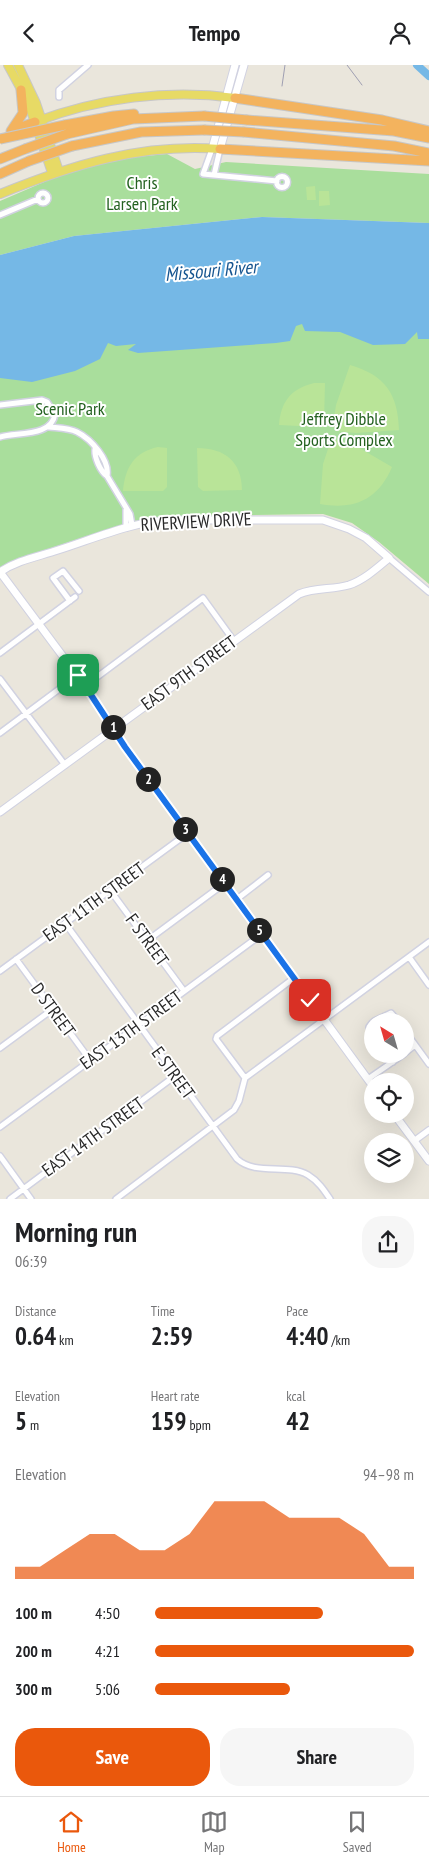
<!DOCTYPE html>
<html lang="en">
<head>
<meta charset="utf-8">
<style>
	:root { --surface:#fff; --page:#f6f6f6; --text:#202124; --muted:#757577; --line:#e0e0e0; --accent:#ea580c }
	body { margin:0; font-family:"PT Sans Narrow",sans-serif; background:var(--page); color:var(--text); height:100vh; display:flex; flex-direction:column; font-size:19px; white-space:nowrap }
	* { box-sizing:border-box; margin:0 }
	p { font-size:16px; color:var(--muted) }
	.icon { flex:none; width:28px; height:28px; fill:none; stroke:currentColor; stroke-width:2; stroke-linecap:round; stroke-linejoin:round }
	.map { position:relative; height:1134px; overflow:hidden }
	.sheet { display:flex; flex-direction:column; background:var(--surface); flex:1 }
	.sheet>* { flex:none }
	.needle { width:32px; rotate:323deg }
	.tools { position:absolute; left:364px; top:948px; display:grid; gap:10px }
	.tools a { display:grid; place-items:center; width:50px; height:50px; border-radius:50%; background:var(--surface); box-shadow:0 5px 20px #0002; font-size:25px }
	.pin { position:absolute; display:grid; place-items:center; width:42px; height:42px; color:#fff; margin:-21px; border-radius:10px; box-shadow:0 2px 8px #0006 }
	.km { position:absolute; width:25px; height:25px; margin:-12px; border-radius:50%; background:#222; color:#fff; font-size:14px; line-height:25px; text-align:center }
	.round { display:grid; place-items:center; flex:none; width:52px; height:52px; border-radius:20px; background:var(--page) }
	.overview { display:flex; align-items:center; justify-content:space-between; height:85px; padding:0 15px }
	h1 { font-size:28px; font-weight:800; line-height:38px }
	.figures { display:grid; grid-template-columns:repeat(3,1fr); gap:8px; height:85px; padding:5px 15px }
	.figures div { display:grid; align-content:center }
	.figures b { font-size:25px; font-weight:800 }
	.figures small { font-size:14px; font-weight:400 }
	.figures p { font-size:14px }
	.chart { height:140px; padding:10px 15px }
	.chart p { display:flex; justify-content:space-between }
	.chart svg { width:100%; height:90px; margin-top:5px; fill:var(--accent); opacity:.7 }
	.cta { display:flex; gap:10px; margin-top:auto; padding:10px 15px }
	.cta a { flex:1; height:58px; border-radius:20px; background:var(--accent); color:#fff; font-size:20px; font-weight:800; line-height:58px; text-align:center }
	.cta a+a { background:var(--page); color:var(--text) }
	ul { padding:0 15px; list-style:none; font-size:16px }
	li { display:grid; grid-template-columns:80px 60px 1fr; align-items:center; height:38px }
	li i { height:12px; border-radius:6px; background:var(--accent) }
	header { display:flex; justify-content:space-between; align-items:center; height:65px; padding:0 15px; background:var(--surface); font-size:22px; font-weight:800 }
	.tab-bar { display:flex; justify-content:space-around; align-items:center; height:70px; border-top:1px solid var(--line); background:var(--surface); font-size:14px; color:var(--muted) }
	.tab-bar a { display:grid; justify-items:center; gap:2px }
	.tab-bar .active { color:var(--accent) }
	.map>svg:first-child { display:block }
	.green { fill:#a9de9c }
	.pitch { fill:#b9e498 }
	.water { fill:#75b8e6 }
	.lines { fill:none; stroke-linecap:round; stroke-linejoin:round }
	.river { stroke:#75b8e6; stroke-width:8 }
	.minor-casing { stroke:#d1d2e1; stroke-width:8 }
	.tertiary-casing { stroke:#d1d2e1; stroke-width:8 }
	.secondary-casing { stroke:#d1d2e1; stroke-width:9 }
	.primary-casing { stroke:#c7c7c7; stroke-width:10 }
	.motorway-casing { stroke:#c7c7c7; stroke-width:11 }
	.minor { stroke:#fff; stroke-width:5 }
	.tertiary { stroke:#fff; stroke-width:5.5 }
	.secondary { stroke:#fff; stroke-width:7 }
	.primary { stroke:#e7da65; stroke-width:8 }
	.motorway { stroke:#f3b35e; stroke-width:9 }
	.rail { stroke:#9f9fb2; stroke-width:1 }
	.motorway-bridge-casing { stroke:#c7c7c7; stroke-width:11; stroke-linecap:butt }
	.motorway-bridge { stroke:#f3b35e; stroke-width:9 }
	.route-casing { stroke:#fff; stroke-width:10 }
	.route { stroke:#1a73e8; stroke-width:6 }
	.labels { text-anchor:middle; stroke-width:4; stroke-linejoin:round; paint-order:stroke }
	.park-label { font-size:18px; fill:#23611f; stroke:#fff }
	.street-label { font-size:18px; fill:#292929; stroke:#fff }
	.water-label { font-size:19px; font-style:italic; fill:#165590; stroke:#fff }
</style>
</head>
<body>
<header><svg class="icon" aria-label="back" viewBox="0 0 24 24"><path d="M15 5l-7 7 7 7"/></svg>Tempo<svg class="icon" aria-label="person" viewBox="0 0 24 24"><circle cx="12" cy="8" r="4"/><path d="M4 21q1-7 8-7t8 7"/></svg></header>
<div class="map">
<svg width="429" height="1134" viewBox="0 0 429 1134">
	<rect width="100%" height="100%" fill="#eae6dc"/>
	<!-- green -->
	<path class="green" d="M167,89L195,104L226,97L429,109V158L262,152L74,171L0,190V136L72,105L135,92Z
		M287,256L429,257V519L379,477L352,458L323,449L179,451L133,456L30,490L0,504V296L75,267Z"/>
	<!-- pitch -->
	<path class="pitch" d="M315,121L316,135H307L306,122Z
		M319,126H329L330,140L319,141Z
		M350,300C385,310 398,329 399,365L356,368L337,366L333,360L336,340Z
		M314,318H325L324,358L319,362L279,360C281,336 291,324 314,318Z
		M336,375L356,381L392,402C378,435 354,445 320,439L323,399L330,378Z
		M158,382L167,383V422L163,426H123C125,403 134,387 158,382Z
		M197,383C225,383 242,397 242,425L203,426L198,422Z"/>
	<!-- water -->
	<path class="water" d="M262,152L429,158V274H418L417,267L405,279L373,280L340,267L305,266L302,259L296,261L290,276L276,278L138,288L128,285L136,279L116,281L108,278L100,294L75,306L32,317L0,313V190L74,171Z"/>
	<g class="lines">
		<!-- river -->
		<path class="river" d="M417,0L429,11"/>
		<!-- minor casing -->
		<g class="minor-casing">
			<path id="minor" d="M59,32V25L88,0
				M212,84L203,109L277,116
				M214,110L220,84
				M276.5 117a5.5 5.5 0 1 1 11 0a5.5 5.5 0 1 1-11 0Z
				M38 133a5 5 0 1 1 10 0a5 5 0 1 1-10 0Z
				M0,150L38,134
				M0,340L42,335L47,337L55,349C52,372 17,367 0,372
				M49,362C58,363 69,363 77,367C91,374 110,395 107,411
				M95,384C94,392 100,406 107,411L130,449L132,460
				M126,463V445
				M70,536L53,513L63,506L79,526
				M0,588L75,532
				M0,614L65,700
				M85,621L203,533L234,576
				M0,668L78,610
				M110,825L184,926
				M237,834L268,810
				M65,858L237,1094C256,1111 287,1098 308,1110C318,1116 324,1125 330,1134
				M148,875L225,818
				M409,892L429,920
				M16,894L90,995
				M0,906L188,768
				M374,956L391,948L398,956
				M372,958L369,962L372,969
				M405,966L429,999
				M0,983L53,944
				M405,988L415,980
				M387,989L393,997
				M245,1013L216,974L217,971L294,913
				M368,1014L404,989
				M0,1062L262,869
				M0,1091L31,1134
				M10,1134L175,1011
				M116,1134L234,1045L239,1036L245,1013L429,877"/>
		</g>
		<!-- tertiary casing -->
		<g class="tertiary-casing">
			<path id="tertiary" d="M389,493L429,527
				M414,1076L429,1065"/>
		</g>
		<!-- secondary casing -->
		<g class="secondary-casing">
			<path id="secondary" d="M212,84L235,0
				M220,84L244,0
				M0,507C18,495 37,492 58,485C96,473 133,456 174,455H323L349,464L366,473L389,493C377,503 364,515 349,520C332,525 316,522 299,529L0,747
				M0,507L85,621L125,682L372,1020
				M394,1049L429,1096"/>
		</g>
		<!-- primary casing -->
		<g class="primary-casing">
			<path id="primary" d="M8,0L28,37L52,108
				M18,0L36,38L59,106
				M35,57C98,33 168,24 235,33
				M0,129C71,100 142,78 220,84"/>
		</g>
		<!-- motorway casing -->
		<g class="motorway-casing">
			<path id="motorway" d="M235,33L382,55L429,66
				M247,55L394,66L429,73
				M65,60L114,51L134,49
				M14,65L35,57
				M11,66L23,48L21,25
				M244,67L394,81L429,88
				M67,69L133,54L204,51
				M72,81L141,67L204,65
				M220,84L429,96
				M0,94L25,84
				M0,109L29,96"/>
		</g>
		<!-- minor -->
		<use href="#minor" class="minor"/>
		<!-- tertiary -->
		<use href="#tertiary" class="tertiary"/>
		<!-- secondary -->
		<use href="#secondary" class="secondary"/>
		<!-- primary -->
		<use href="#primary" class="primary"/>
		<!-- motorway -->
		<use href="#motorway" class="motorway"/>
		<!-- rail -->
		<path class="rail" d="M347,0L362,20
			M282,21L285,0"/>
		<!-- motorway-bridge casing -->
		<g class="motorway-bridge-casing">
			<path id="motorway-bridge" d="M204,51L247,55
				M204,65L244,67
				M0,74L65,60
				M25,84L67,69
				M29,96L72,81"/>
		</g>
		<!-- motorway-bridge -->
		<use href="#motorway-bridge" class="motorway-bridge"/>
	</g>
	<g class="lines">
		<!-- route casing -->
		<g class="route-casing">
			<path id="route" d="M78,610L125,682L310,935"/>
		</g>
		<!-- route -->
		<use href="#route" class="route"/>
	</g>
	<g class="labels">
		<!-- park labels -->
		<g class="park-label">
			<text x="142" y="124">Chris<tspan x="142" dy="21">Larsen Park</tspan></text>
			<text x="70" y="350">Scenic Park</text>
			<text x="344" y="360">Jeffrey Dibble<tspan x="344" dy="21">Sports Complex</tspan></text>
		</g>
		<!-- street labels -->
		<g class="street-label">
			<text transform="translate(196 457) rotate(-3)" y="6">RIVERVIEW DRIVE</text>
			<text transform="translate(189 608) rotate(-36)" y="6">EAST 9TH STREET</text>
			<text transform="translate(94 837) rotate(-36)" y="6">EAST 11TH STREET</text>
			<text transform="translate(147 875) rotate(54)" y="6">F STREET</text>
			<text transform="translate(53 945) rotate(54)" y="6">D STREET</text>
			<text transform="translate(131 965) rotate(-36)" y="6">EAST 13TH STREET</text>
			<text transform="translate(173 1008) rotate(54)" y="6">E STREET</text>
			<text transform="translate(93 1072) rotate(-36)" y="6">EAST 14TH STREET</text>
		</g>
		<!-- water labels -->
		<g class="water-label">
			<text transform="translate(211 205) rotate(-5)" y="7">Missouri River</text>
		</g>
	</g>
</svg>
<div class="tools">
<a><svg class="needle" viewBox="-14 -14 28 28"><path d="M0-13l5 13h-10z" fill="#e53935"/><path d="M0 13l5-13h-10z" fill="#757577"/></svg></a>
<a><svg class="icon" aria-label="locate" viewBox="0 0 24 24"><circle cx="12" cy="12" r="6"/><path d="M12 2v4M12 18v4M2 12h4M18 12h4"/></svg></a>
<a><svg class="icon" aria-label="layers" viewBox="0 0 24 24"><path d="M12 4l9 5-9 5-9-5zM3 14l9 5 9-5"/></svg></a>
</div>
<div class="pin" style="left:78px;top:610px;background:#1e9e55"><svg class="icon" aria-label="arrive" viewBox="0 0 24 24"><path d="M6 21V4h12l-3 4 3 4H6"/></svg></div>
<div class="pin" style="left:310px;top:935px;background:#d93025"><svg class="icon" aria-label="check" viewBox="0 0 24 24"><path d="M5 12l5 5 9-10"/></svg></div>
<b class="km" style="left:113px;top:662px">1</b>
<b class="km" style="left:148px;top:714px">2</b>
<b class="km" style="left:185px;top:764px">3</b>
<b class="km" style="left:222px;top:814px">4</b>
<b class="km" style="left:259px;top:865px">5</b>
</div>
<section class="sheet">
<div class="overview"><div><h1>Morning run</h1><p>06:39</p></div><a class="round"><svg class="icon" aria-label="share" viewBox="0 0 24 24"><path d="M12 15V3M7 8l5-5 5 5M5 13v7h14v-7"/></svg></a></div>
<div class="figures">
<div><p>Distance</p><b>0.64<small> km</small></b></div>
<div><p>Time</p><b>2:59</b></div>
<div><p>Pace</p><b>4:40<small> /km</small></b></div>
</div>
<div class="figures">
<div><p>Elevation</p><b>5<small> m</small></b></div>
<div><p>Heart rate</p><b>159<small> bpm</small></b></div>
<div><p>kcal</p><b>42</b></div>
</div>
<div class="chart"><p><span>Elevation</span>94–98 m</p>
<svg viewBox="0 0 160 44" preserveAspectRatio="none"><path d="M0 44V38L10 38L20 30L30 22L40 22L50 30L60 30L70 22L80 6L90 6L100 6L110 14L120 14L130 14L140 22L150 38L160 38V44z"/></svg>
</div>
<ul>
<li><b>100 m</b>4:50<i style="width:65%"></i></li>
<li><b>200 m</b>4:21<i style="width:100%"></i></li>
<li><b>300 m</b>5:06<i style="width:52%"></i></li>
</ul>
<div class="cta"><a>Save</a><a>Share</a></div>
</section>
<nav class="tab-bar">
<a class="active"><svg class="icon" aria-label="home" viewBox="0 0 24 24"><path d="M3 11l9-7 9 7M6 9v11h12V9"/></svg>Home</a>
<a><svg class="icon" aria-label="map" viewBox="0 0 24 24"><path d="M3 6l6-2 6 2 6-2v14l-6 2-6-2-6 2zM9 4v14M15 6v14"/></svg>Map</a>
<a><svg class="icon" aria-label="saved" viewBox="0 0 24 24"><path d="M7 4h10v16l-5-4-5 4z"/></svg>Saved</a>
</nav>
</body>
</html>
